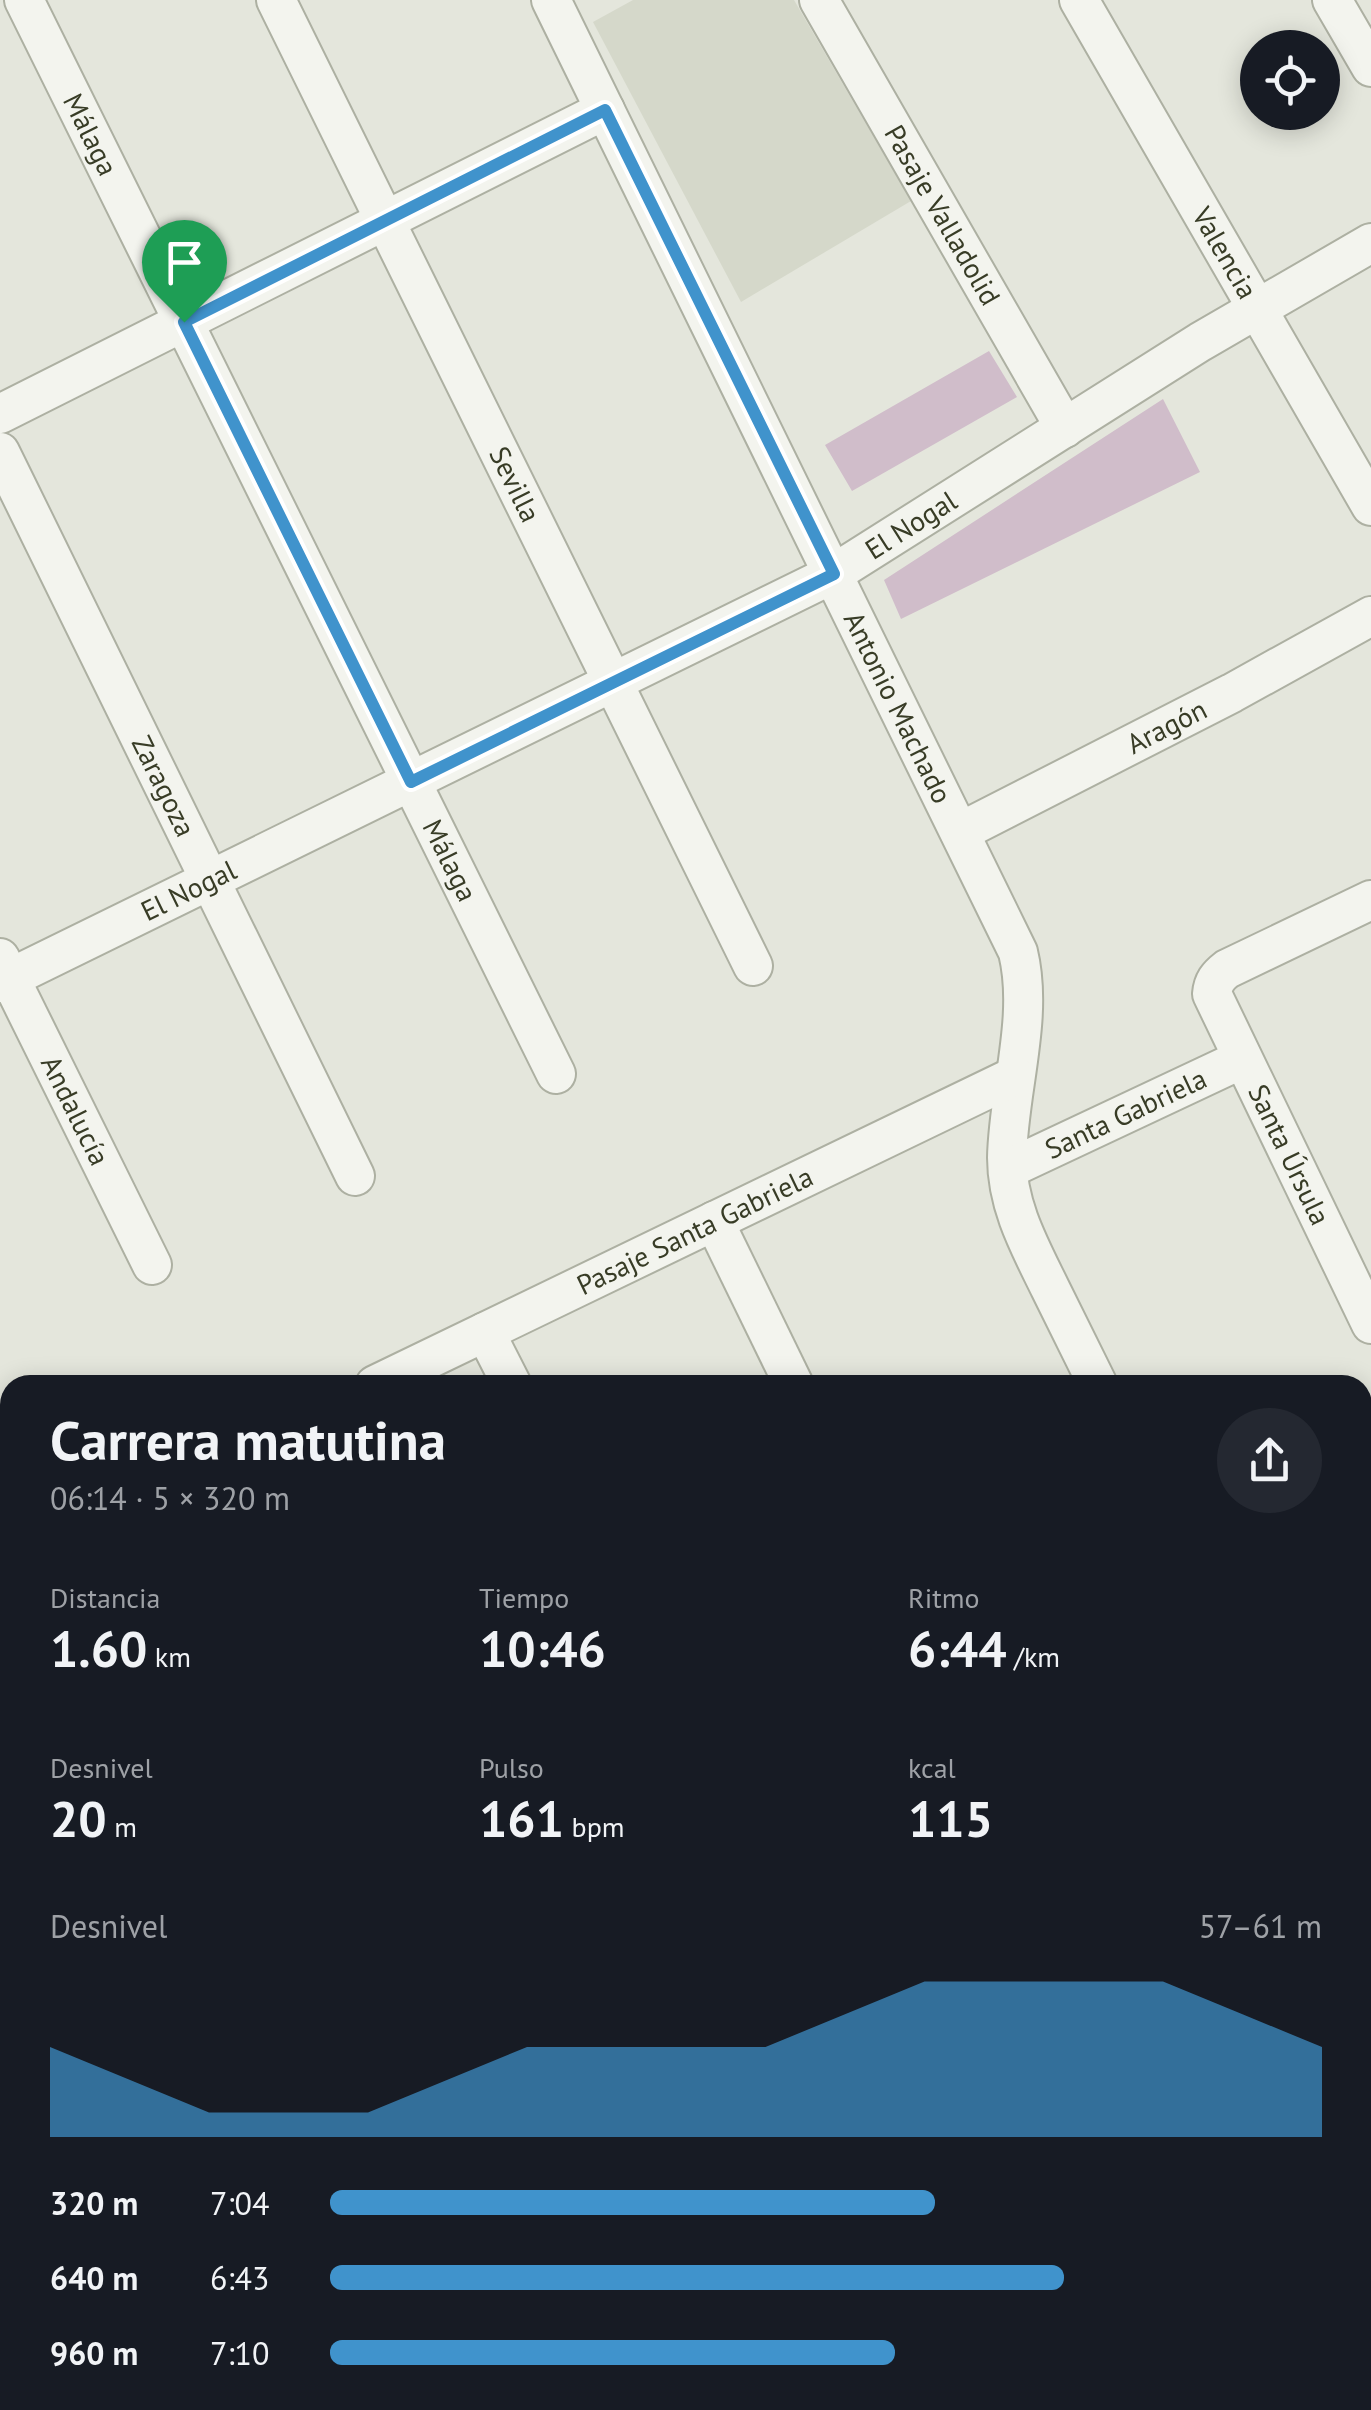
<!DOCTYPE html>
<html lang="es">
<head>
<meta charset="utf-8">
<style>
	:root { --surface:#171b24; --page:#242831; --text:#f1f3f6; --muted:#9ea1a6; --accent:#4093cc }
	body { margin:0; font-family:"PT Sans",sans-serif; background:var(--page); color:var(--text); height:100vh; display:flex; flex-direction:column; font-size:38px; white-space:nowrap }
	* { box-sizing:border-box; margin:0 }
	p { font-size:32px; color:var(--muted) }
	.icon { flex:none; width:55px; height:55px; fill:none; stroke:currentColor; stroke-width:2; stroke-linecap:round; stroke-linejoin:round }
	.map { position:relative; flex:1; overflow:hidden }
	.details { position:absolute; left:0px; top:1375px; width:1372px; height:1035px; display:flex; flex-direction:column; background:var(--surface); border-radius:30px 30px 0 0; box-shadow:0 5px 25px #0003 }
	.details>* { flex:none }
	.tools { position:absolute; left:1240px; top:30px; display:grid; gap:20px }
	.tools a { display:grid; place-items:center; width:100px; height:100px; border-radius:50%; background:var(--surface); box-shadow:0 5px 25px #0003; font-size:50px }
	.pin { position:absolute; display:grid; place-items:center; width:85px; height:85px; color:#fff; margin:-102px -42px; border-radius:50% 50% 50% 0; rotate:-45deg; box-shadow:0 0 10px #0007 }
	.pin .icon { rotate:45deg }
	.round { display:grid; place-items:center; flex:none; width:105px; height:105px; border-radius:52px; background:var(--page) }
	.head { display:flex; align-items:center; justify-content:space-between; height:170px; padding:0 50px }
	h1 { font-size:55px; font-weight:700; line-height:75px }
	.metrics { display:grid; grid-template-columns:repeat(3,1fr); gap:15px; height:170px; padding:10px 50px }
	.metrics div { display:grid; align-content:center }
	.metrics b { font-size:50px; font-weight:700 }
	.metrics small { font-size:28px; font-weight:400 }
	.metrics p { font-size:28px }
	.chart { height:280px; padding:20px 50px }
	.chart p { display:flex; justify-content:space-between }
	.chart svg { width:100%; height:180px; margin-top:10px; fill:var(--accent); opacity:.7 }
	ul { padding:0 50px; list-style:none; font-size:32px }
	li { display:grid; grid-template-columns:160px 120px 1fr; align-items:center; height:75px }
	li i { height:25px; border-radius:12px; background:var(--accent) }
	.map>svg:first-child { display:block }
	.built { fill:#d5d8ca }
	.green { fill:#d0bdca }
	.lines { fill:none; stroke-linecap:round; stroke-linejoin:round }
	.minor-casing { stroke:#adb0a2; stroke-width:42 }
	.path { stroke:#c2c4ba; stroke-width:6; stroke-dasharray:8 8; stroke-linecap:butt }
	.minor { stroke:#f3f4ee; stroke-width:38 }
	.secondary { stroke:#fff; stroke-width:52 }
	.route-casing { stroke:#fff; stroke-width:20 }
	.route { stroke:#4093cc; stroke-width:12 }
	.labels { text-anchor:middle; stroke-width:10; stroke-linejoin:round; paint-order:stroke }
	.street-label { font-size:28px; fill:#383c26; stroke:#f3f4eb }
</style>
</head>
<body>
<div class="map">
<svg width="1371" height="2410" viewBox="0 0 1371 2410">
	<rect width="100%" height="100%" fill="#e4e6dc"/>
	<!-- built -->
	<path class="built" d="M633,0H794L911,201L741,302L593,22Z"/>
	<!-- green -->
	<path class="green" d="M989,351L1017,397L852,491L825,445Z
		M1163,399L1200,472L901,619L884,580Z
		M0,1607L10,1627V1725L0,1705Z
		M0,1875L10,1895V2400H257L262,2410H0Z
		M344,2400H390L395,2410H349Z"/>
	<g class="lines">
		<!-- minor casing -->
		<g class="minor-casing">
			<g id="minor">
				<path id="s1" d="M24,0L556,1074"/>
				<path id="s2" d="M276,0L753,966"/>
				<path id="s3" d="M551,0L1018,952C1034,1018 1008,1091 1007,1158C1007,1206 1030,1247 1050,1288C1066,1321 1082,1353 1098,1385"/>
				<path id="s4" d="M819,0L1065,428"/>
				<path id="s5" d="M1079,0L1371,506"/>
				<path d="M1332,0L1371,67"/>
				<path d="M0,414L605,110"/>
				<path id="s6" d="M0,452L355,1176"/>
				<path id="s7" d="M960,832L1232,693L1371,616"/>
				<path id="s8" d="M1371,900L1227,969C1218,976 1213,982 1212,994L1371,1324"/>
				<path id="s9" d="M0,958L152,1265"/>
				<path id="s10" d="M0,983L833,574L1200,342L1371,243"/>
				<path id="s11" d="M1008,1169L1242,1059"/>
				<path d="M714,1221L794,1385"/>
				<path d="M485,1332L512,1385"/>
				<path id="s12" d="M375,1385L1015,1076"/>
				<path d="M1362,1586L1371,1582"/>
				<path d="M1362,1921L1371,1938"/>
				<path d="M1362,2284L1371,2280"/>
				<path d="M734,2400L739,2410"/>
				<path d="M1018,2400L1023,2410"/>
				<path d="M1108,2410L1128,2400"/>
			</g>
		</g>
		<!-- path -->
		<path class="path" d="M0,1613L10,1634"/>
		<!-- minor -->
		<use href="#minor" class="minor"/>
		<!-- secondary -->
		<path class="secondary" d="M0,1543L10,1564
			M0,1767L10,1788
			M310,2400L315,2410
			M419,2400L424,2410"/>
	</g>
	<g class="lines">
		<!-- route casing -->
		<g class="route-casing">
			<path id="route" d="M605,110L834,574L411,782L184,322Z"/>
		</g>
		<!-- route -->
		<use href="#route" class="route"/>
	</g>
	<g class="labels">
		<!-- street labels -->
		<g class="street-label">
			<text dy="10" stroke="none"><textPath href="#s1" startOffset="150">Málaga</textPath></text>
			<text dy="10" stroke="none"><textPath href="#s4" startOffset="248">Pasaje Valladolid</textPath></text>
			<text dy="10" stroke="none"><textPath href="#s5" startOffset="292">Valencia</textPath></text>
			<text dy="10" stroke="none"><textPath href="#s2" startOffset="540">Sevilla</textPath></text>
			<text dy="10" stroke="none"><textPath href="#s10" startOffset="1020">El Nogal</textPath></text>
			<text dy="10" stroke="none"><textPath href="#s3" startOffset="788">Antonio Machado</textPath></text>
			<text dy="10" stroke="none"><textPath href="#s7" startOffset="232">Aragón</textPath></text>
			<text dy="10" stroke="none"><textPath href="#s6" startOffset="372">Zaragoza</textPath></text>
			<text dy="10" stroke="none"><textPath href="#s1" startOffset="960">Málaga</textPath></text>
			<text dy="10" stroke="none"><textPath href="#s10" startOffset="210">El Nogal</textPath></text>
			<text dy="10" stroke="none"><textPath href="#s9" startOffset="170">Andalucía</textPath></text>
			<text dy="10" stroke="none"><textPath href="#s11" startOffset="130">Santa Gabriela</textPath></text>
			<text dy="10" stroke="none"><textPath href="#s8" startOffset="368">Santa Úrsula</textPath></text>
			<text dy="10" stroke="none"><textPath href="#s12" startOffset="355">Pasaje Santa Gabriela</textPath></text>
		</g>
	</g>
</svg>
<div class="tools">
<a><svg class="icon" aria-label="locate" viewBox="0 0 24 24"><circle cx="12" cy="12" r="6"/><path d="M12 2v4M12 18v4M2 12h4M18 12h4"/></svg></a>
</div>
<div class="pin" style="left:184px;top:322px;background:#1e9e55"><svg class="icon" aria-label="arrive" viewBox="0 0 24 24"><path d="M6 21V4h12l-3 4 3 4H6"/></svg></div>
<section class="details">
<div class="head"><div><h1>Carrera matutina</h1><p>06:14 · 5 × 320 m</p></div><a class="round"><svg class="icon" aria-label="share" viewBox="0 0 24 24"><path d="M12 15V3M7 8l5-5 5 5M5 13v7h14v-7"/></svg></a></div>
<div class="metrics">
<div><p>Distancia</p><b>1.60<small> km</small></b></div>
<div><p>Tiempo</p><b>10:46</b></div>
<div><p>Ritmo</p><b>6:44<small> /km</small></b></div>
</div>
<div class="metrics">
<div><p>Desnivel</p><b>20<small> m</small></b></div>
<div><p>Pulso</p><b>161<small> bpm</small></b></div>
<div><p>kcal</p><b>115</b></div>
</div>
<div class="chart"><p><span>Desnivel</span>57–61 m</p>
<svg viewBox="0 0 160 44" preserveAspectRatio="none"><path d="M0 44V22L10 30L20 38L30 38L40 38L50 30L60 22L70 22L80 22L90 22L100 14L110 6L120 6L130 6L140 6L150 14L160 22V44z"/></svg>
</div>
<ul>
<li><b>320 m</b>7:04<i style="width:61%"></i></li>
<li><b>640 m</b>6:43<i style="width:74%"></i></li>
<li><b>960 m</b>7:10<i style="width:57%"></i></li>
</ul>
</section>
</div>
</body>
</html>
